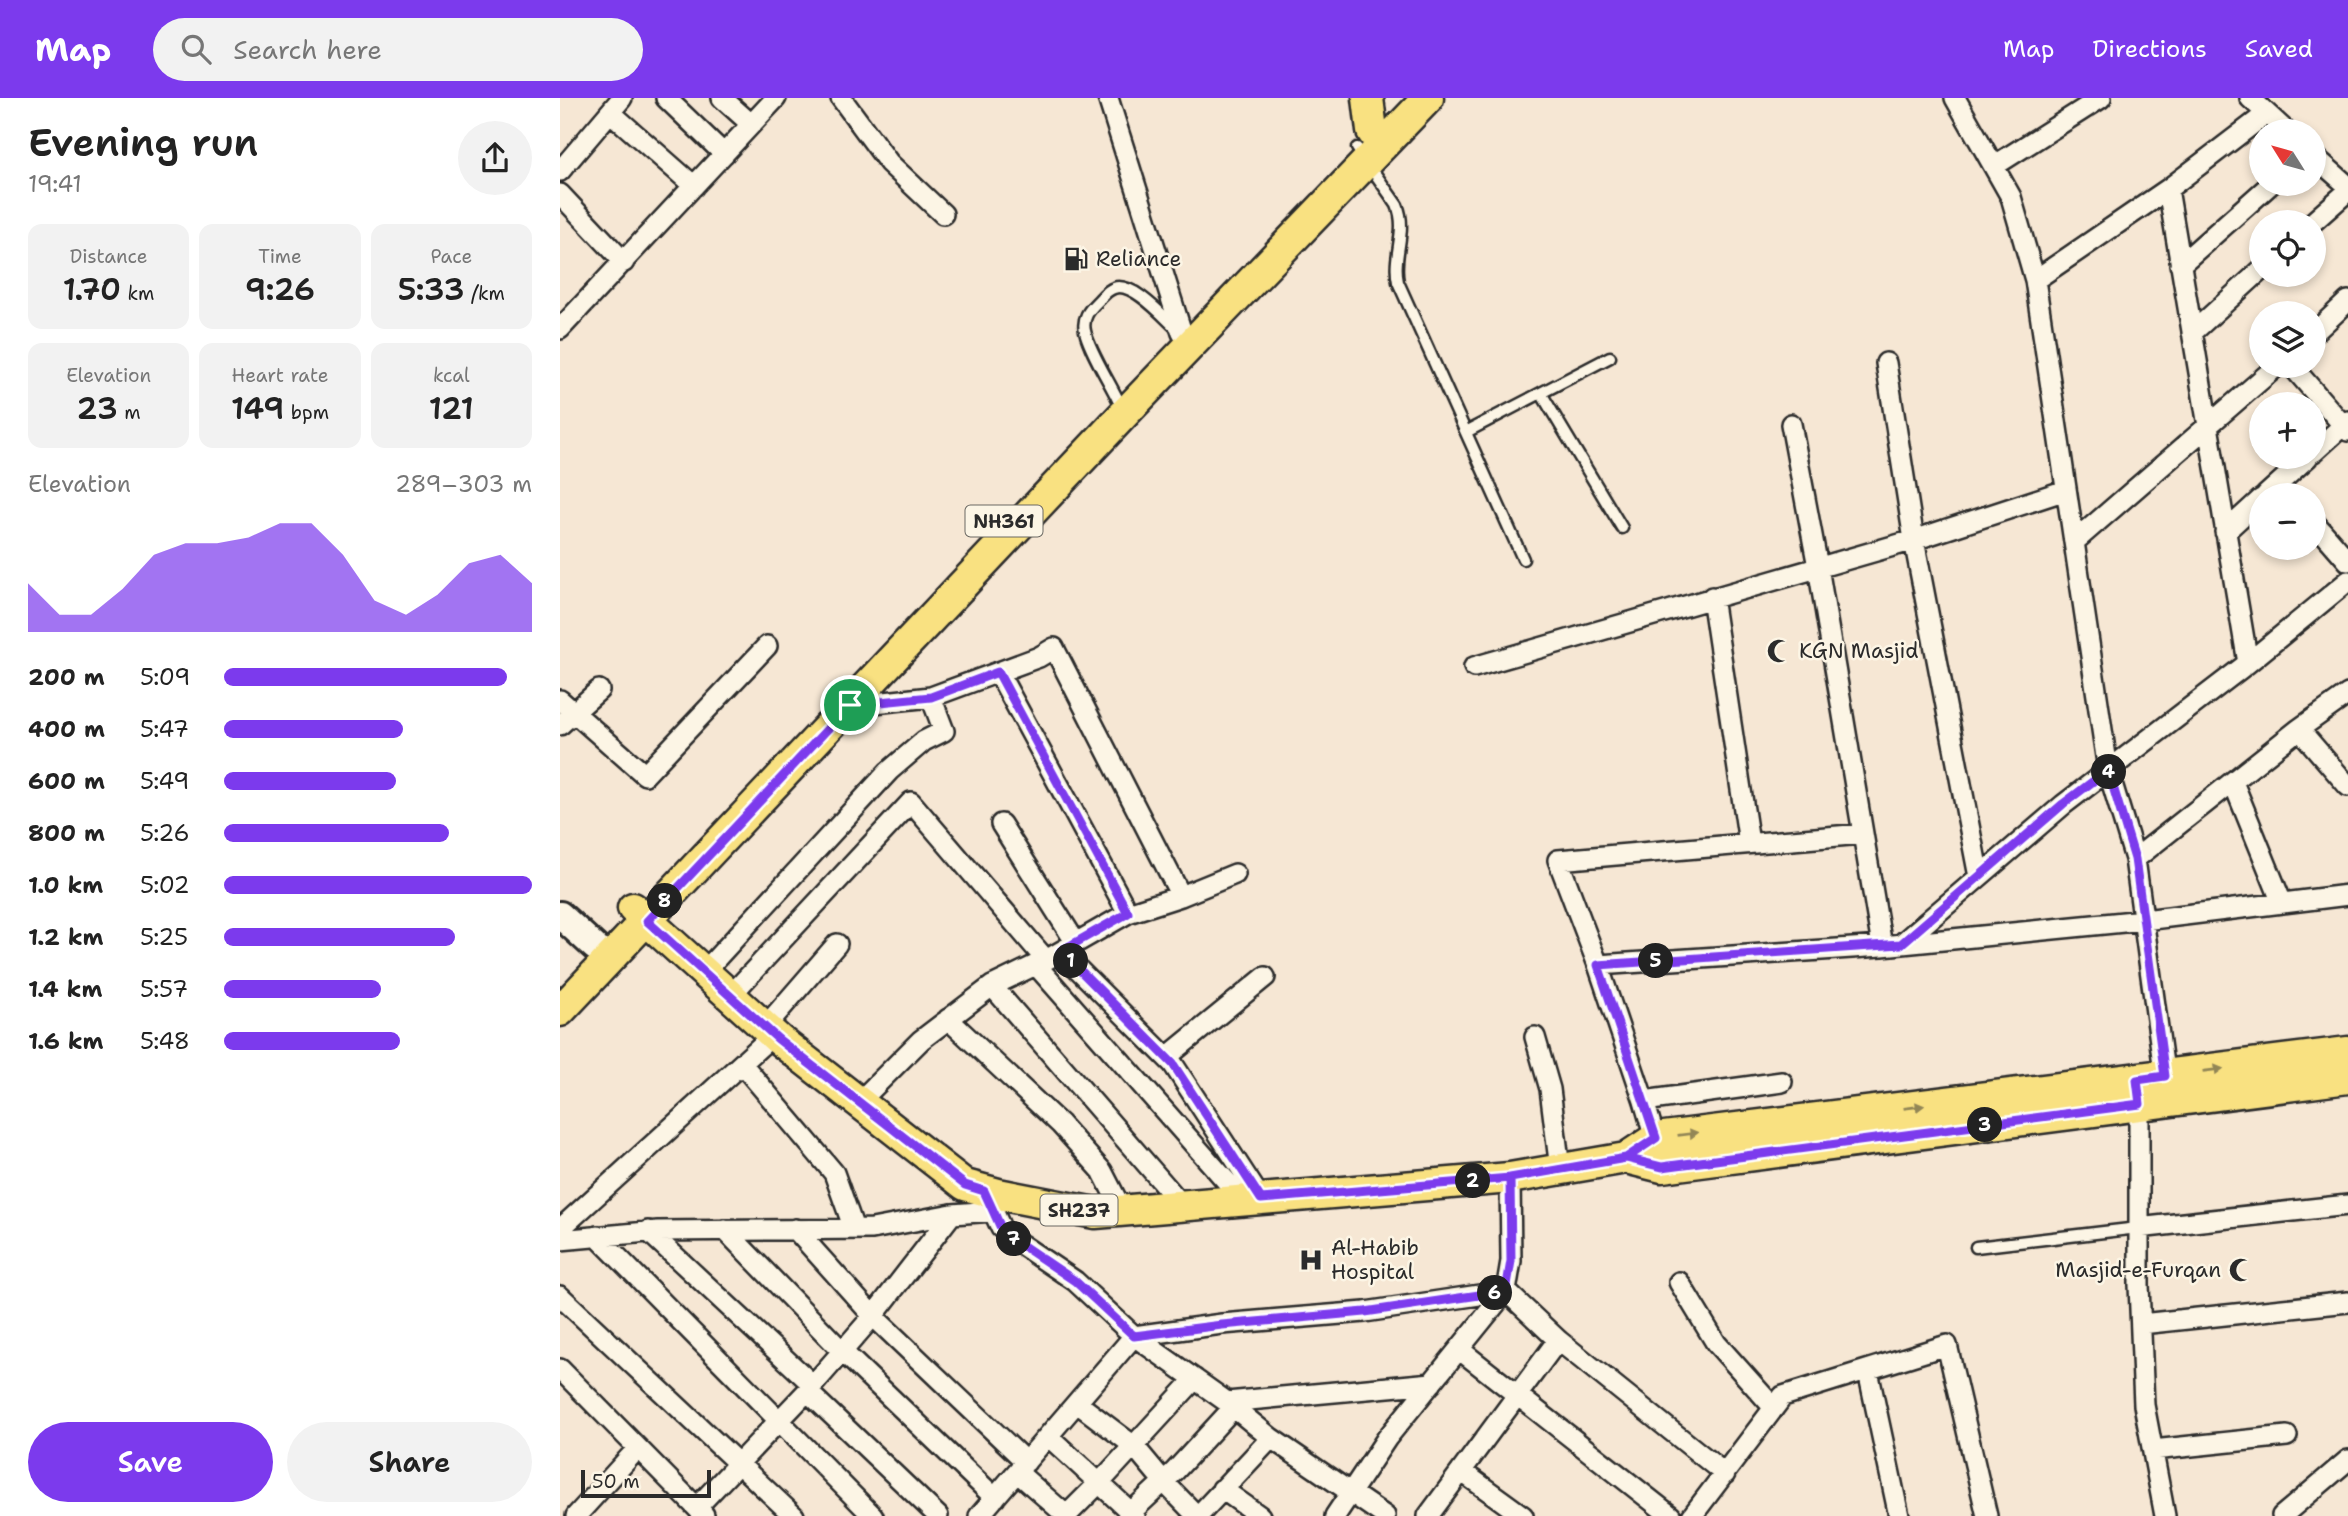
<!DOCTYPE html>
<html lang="en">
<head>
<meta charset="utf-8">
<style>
	:root { --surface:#fff; --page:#f2f2f2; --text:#222; --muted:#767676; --accent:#7c3aed }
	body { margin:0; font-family:"Shantell Sans",sans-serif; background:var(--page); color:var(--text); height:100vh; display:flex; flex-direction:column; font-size:26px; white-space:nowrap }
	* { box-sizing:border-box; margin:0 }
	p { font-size:23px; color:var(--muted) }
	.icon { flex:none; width:38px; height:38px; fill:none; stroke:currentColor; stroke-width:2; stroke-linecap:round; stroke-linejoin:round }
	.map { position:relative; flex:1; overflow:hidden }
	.details { display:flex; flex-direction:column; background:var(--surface); width:560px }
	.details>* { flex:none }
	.needle { width:46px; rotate:307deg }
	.fabs { position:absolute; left:1689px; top:21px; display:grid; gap:14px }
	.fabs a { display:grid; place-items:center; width:77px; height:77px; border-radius:50%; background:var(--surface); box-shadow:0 4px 10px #0003; font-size:35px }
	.scale { position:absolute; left:21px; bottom:18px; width:130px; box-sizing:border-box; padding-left:7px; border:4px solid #2b2b2b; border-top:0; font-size:19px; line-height:24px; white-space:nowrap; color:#2b2b2b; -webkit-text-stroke:5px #fcf5e5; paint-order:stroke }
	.pin { position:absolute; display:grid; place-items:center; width:60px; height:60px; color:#fff; margin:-30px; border:4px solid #fff; border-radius:50%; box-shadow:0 2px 7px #0007 }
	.km { position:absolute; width:35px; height:35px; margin:-18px; border-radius:50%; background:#222; color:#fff; font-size:19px; line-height:35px; text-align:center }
	.round { display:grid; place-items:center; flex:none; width:74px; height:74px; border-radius:37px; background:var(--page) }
	.overview { display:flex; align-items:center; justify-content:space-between; height:119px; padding:0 28px }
	h1 { font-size:38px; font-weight:600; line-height:52px }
	.figures { display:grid; grid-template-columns:repeat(3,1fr); gap:10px; height:119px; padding:7px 28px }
	.figures div { display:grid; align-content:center; border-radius:14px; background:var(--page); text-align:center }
	.figures b { font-size:30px; font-weight:600 }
	.figures small { font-size:19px; font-weight:400 }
	.figures p { font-size:19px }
	.chart { height:196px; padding:14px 28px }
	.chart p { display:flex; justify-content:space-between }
	.chart svg { width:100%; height:126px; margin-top:7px; fill:var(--accent); opacity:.7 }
	.action { display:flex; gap:14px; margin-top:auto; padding:14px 28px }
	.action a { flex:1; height:80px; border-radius:42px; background:var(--accent); color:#fff; font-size:28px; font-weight:600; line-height:80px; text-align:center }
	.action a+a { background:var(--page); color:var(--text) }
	ul { padding:0 28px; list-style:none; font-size:23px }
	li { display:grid; grid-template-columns:112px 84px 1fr; align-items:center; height:52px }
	li i { height:18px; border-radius:9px; background:var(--accent) }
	header { display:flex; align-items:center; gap:42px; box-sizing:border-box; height:98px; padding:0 35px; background:var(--accent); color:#fff }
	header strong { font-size:33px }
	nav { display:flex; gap:38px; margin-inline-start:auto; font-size:24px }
	.search { width:490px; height:63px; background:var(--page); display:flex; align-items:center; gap:18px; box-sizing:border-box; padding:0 24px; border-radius:38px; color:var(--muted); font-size:26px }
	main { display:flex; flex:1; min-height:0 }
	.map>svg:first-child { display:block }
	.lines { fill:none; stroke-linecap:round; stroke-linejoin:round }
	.service-casing { stroke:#2b2b2b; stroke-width:15 }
	.minor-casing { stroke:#2b2b2b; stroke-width:24 }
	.secondary-casing { stroke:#2b2b2b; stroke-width:32 }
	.primary-casing { stroke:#2b2b2b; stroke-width:35 }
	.service { stroke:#fcf5e5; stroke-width:10 }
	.minor { stroke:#fcf5e5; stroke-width:19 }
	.secondary { stroke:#fcf5e5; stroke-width:26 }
	.primary { stroke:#f9e181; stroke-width:30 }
	.oneway { fill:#928656 }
	.route-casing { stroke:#fff; stroke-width:14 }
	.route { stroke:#7c3aed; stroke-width:9 }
	.labels { text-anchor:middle; stroke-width:5; stroke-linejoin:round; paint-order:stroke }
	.shield { fill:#fcf5e5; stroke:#6a6863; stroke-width:2 }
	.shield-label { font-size:19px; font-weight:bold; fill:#2b2b2b }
	.poi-label { font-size:21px; fill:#2b2b2b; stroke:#fcf5e5; text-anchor:start }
</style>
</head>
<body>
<header>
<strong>Map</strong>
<div class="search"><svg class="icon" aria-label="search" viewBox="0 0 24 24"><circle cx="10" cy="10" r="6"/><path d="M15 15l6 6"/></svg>Search here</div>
<nav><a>Map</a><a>Directions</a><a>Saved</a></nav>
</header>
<main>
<section class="details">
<div class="overview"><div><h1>Evening run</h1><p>19:41</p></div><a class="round"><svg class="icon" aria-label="share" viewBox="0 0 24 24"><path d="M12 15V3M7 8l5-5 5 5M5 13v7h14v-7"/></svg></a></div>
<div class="figures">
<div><p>Distance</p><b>1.70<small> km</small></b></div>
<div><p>Time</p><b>9:26</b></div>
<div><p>Pace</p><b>5:33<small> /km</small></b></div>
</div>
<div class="figures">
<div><p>Elevation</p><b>23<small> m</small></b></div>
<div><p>Heart rate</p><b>149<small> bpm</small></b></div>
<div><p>kcal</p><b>121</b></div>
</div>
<div class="chart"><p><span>Elevation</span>289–303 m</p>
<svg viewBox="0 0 160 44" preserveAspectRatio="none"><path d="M0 44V27L10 38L20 38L30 29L40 17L50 13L60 13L70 11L80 6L90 6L100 17L110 33L120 38L130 31L140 20L150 17L160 27V44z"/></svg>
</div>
<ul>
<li><b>200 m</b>5:09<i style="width:92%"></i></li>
<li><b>400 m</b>5:47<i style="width:58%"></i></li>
<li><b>600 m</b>5:49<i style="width:56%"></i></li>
<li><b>800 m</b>5:26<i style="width:73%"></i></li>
<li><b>1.0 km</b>5:02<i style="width:100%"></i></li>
<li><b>1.2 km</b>5:25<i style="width:75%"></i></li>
<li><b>1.4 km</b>5:57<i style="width:51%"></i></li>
<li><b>1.6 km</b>5:48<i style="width:57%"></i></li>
</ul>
<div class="action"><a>Save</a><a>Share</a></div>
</section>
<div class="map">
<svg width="1788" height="1418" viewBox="0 0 1788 1418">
	<rect width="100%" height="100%" fill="#f6e7d4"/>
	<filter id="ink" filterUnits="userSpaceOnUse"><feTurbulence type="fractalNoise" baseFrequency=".0143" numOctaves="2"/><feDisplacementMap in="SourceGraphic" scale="14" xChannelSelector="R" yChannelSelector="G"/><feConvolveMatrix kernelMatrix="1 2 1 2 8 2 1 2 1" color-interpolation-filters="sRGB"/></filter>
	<g filter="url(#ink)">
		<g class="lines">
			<!-- service casing -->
			<g class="service-casing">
				<path id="service" d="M797,50L837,107C848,133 832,157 838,184L963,461
					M981,295L1062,430
					M558,302C549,283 529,252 525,233C522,220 529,212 537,204C542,199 547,192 554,190C572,183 603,218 616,230
					M906,334L1050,259
					M1416,1149L1578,1130"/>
			</g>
			<!-- minor casing -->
			<g class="minor-casing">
				<path id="minor" d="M106,0L164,56
					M162,0L191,26
					M281,0L329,65L383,116
					M548,0L622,235
					M1395,0L1451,99L1475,182L1548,672L1575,761L1606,988
					M1690,0L1726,33
					M50,14L134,88
					M1754,58L1788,88
					M1434,68L1541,0
					M0,73L62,0
					M1608,91L1688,565
					M0,96L64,164
					M1753,124L1788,93
					M1620,167L1711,86
					M1475,182L1608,91L1706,16
					M0,231L216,0
					M1632,235L1701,172
					M1754,235L1788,203
					M1326,265L1354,442L1419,779
					M1732,268L1788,333
					M1231,326L1258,469L1322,848
					M1754,354L1788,323
					M1706,397L1748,359
					M1754,424L1788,463
					M1665,434L1701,401
					M1514,444L1717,268
					M1152,499L1189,745
					M914,569L1354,442L1506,392
					M438,574L568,815
					M0,602L85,677L207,548
					M286,608L371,599L479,559L494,550L621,798
					M0,627L39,592
					M1739,631L1788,688
					M1673,684L1722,805
					M441,726L516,845
					M1575,761L1739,631L1788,596
					M1341,846L1503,707L1688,565L1788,483
					M501,854L613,966L701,1101
					M476,867L683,1102
					M1038,867L1322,848L1584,822L1788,797
					M143,875L329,673L364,643L384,633L371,599
					M432,888L623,1108
					M170,898L351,704L486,862
					M388,921L500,1026L542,1073L562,1112
					M205,929L277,846
					M975,939L990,991L1000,1071
					M607,959L705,879
					M182,966L274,1075L294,1131
					M1579,998V1187L1584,1307L1605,1418
					M1084,1003L1222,984
					M299,1004L361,942L432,888L486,862L568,815L621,798L675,776
					M1098,1051L1084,1003L1038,867L998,762L1302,736
					M424,1093L441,1130L456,1143L515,1183L574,1238L667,1304L711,1340L825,1418
					M1578,1130L1788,1107
					M0,1131L214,936
					M235,1131L313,1218L466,1364
					M165,1132L282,1253L435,1400
					M88,1133L253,1287
					M37,1138L313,1418
					M0,1142L98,1133L312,1131L392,1116L434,1113
					M1119,1184L1156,1245L1214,1310
					M0,1198L234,1418
					M1581,1226L1788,1204
					M900,1252L1111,1418
					M0,1271L144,1417
					M1308,1273L1339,1418
					M247,1293L378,1418
					M667,1304L872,1285
					M517,1305L574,1348L604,1384L637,1418
					M488,1338L575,1418
					M1593,1352L1727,1338
					M901,1373L963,1418
					M457,1374L507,1418
					M662,1391L700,1418
					M137,1409L253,1287L313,1218L392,1116
					M16,1418L78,1350
					M419,1418L574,1238L662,1226L805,1214L946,1193L998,1242L1165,1376
					M506,1418L544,1380L635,1281
					M567,1418L615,1373L674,1309
					M638,1418L711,1340
					M775,1418L827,1340L946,1193L951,1163L950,1080
					M868,1418L998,1242
					M1132,1418L1223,1298L1387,1247L1427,1418
					M1722,1418L1788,1362"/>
			</g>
			<!-- secondary casing -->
			<g class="secondary-casing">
				<path id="secondary" d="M0,817L35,849"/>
			</g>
			<!-- primary casing -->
			<g class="primary-casing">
				<path id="primary" d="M808,0L812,33L822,48
					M73,810L218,941L405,1087L438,1096L535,1115L950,1080L1066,1060L1102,1069L1788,980
					M0,913L565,315L868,0
					M1066,1060L1096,1040L1788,954"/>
			</g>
			<!-- service -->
			<use href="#service" class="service"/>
			<!-- minor -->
			<use href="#minor" class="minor"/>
			<!-- secondary -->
			<use href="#secondary" class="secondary"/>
			<!-- primary -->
			<use href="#primary" class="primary"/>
		</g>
		<!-- one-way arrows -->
		<defs><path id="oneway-solid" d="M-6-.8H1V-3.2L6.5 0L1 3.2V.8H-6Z" transform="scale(1.75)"/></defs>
		<g class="oneway">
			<use href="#oneway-solid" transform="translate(1653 972) rotate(-7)"/>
			<use href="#oneway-solid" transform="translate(1354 1009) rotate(-7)"/>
			<use href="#oneway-solid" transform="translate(1128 1036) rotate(-7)"/>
		</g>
	</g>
	<g class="lines" filter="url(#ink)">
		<!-- route casing -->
		<g class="route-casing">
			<path id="route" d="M290,607L371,599L438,574L568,815L501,853L613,966L701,1101L950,1080L1066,1060L1102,1069L1580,1006L1577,982L1605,978L1575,761L1548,672L1503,706L1341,846L1038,867L1096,1040L1066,1060L950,1080L951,1163L946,1193L805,1214L662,1227L574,1238L515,1183L456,1143L441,1130L424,1093L405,1087L218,941L87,823L290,607"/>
		</g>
		<!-- route -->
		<use href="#route" class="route"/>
	</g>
	<!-- icons -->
	<defs>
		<g id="fuel-bare" transform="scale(1.89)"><path d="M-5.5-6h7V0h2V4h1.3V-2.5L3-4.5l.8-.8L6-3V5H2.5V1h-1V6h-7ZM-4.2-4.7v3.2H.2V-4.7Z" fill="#2b2b2b" stroke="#fcf5e5" stroke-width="2.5" paint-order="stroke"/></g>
		<g id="mosque-bare" transform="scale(1.89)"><path d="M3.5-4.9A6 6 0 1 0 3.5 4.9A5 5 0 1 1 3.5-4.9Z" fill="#2b2b2b" stroke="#fcf5e5" stroke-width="2.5" paint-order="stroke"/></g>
		<g id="hospital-bare" transform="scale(1.89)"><path d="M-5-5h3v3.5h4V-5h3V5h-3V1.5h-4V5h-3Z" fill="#2b2b2b" stroke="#fcf5e5" stroke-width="2.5" paint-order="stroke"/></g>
	</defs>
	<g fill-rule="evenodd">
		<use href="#fuel-bare" x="516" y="161"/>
		<use href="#mosque-bare" x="1219" y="553"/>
		<use href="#hospital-bare" x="751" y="1162"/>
		<use href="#mosque-bare" x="1681" y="1172"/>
	</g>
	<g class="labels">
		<!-- shield labels -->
		<g class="shield">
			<rect x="405.5" y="407.5" width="77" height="31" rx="5"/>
			<rect x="480.5" y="1096.5" width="77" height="31" rx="5"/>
		</g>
		<g class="shield-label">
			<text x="444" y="430">NH361</text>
			<text x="519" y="1119">SH237</text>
		</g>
		<!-- poi labels -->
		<g class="poi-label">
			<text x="536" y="168">Reliance</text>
			<text x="1239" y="560">KGN Masjid</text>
			<text x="771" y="1157">Al-Habib<tspan x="771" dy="24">Hospital</tspan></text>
			<text x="1661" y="1179" text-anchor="end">Masjid-e-Furqan</text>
		</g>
	</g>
</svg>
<div class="fabs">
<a><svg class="needle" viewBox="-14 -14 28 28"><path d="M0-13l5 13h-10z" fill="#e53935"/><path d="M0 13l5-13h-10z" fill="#767676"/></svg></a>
<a><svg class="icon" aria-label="locate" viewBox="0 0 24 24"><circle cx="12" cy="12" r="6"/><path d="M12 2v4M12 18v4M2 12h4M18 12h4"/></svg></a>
<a><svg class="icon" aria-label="layers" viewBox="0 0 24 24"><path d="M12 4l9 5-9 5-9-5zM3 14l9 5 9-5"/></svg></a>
<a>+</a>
<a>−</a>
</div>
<div class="scale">50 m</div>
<div class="pin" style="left:290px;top:607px;background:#1e9e55"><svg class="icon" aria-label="arrive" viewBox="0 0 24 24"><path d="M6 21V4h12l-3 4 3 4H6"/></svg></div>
<b class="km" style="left:511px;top:863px">1</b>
<b class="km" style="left:913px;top:1083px">2</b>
<b class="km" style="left:1425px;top:1027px">3</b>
<b class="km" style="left:1549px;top:674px">4</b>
<b class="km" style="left:1096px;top:863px">5</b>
<b class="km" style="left:935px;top:1195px">6</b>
<b class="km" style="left:454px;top:1141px">7</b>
<b class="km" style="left:105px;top:803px">8</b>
</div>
</main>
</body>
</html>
